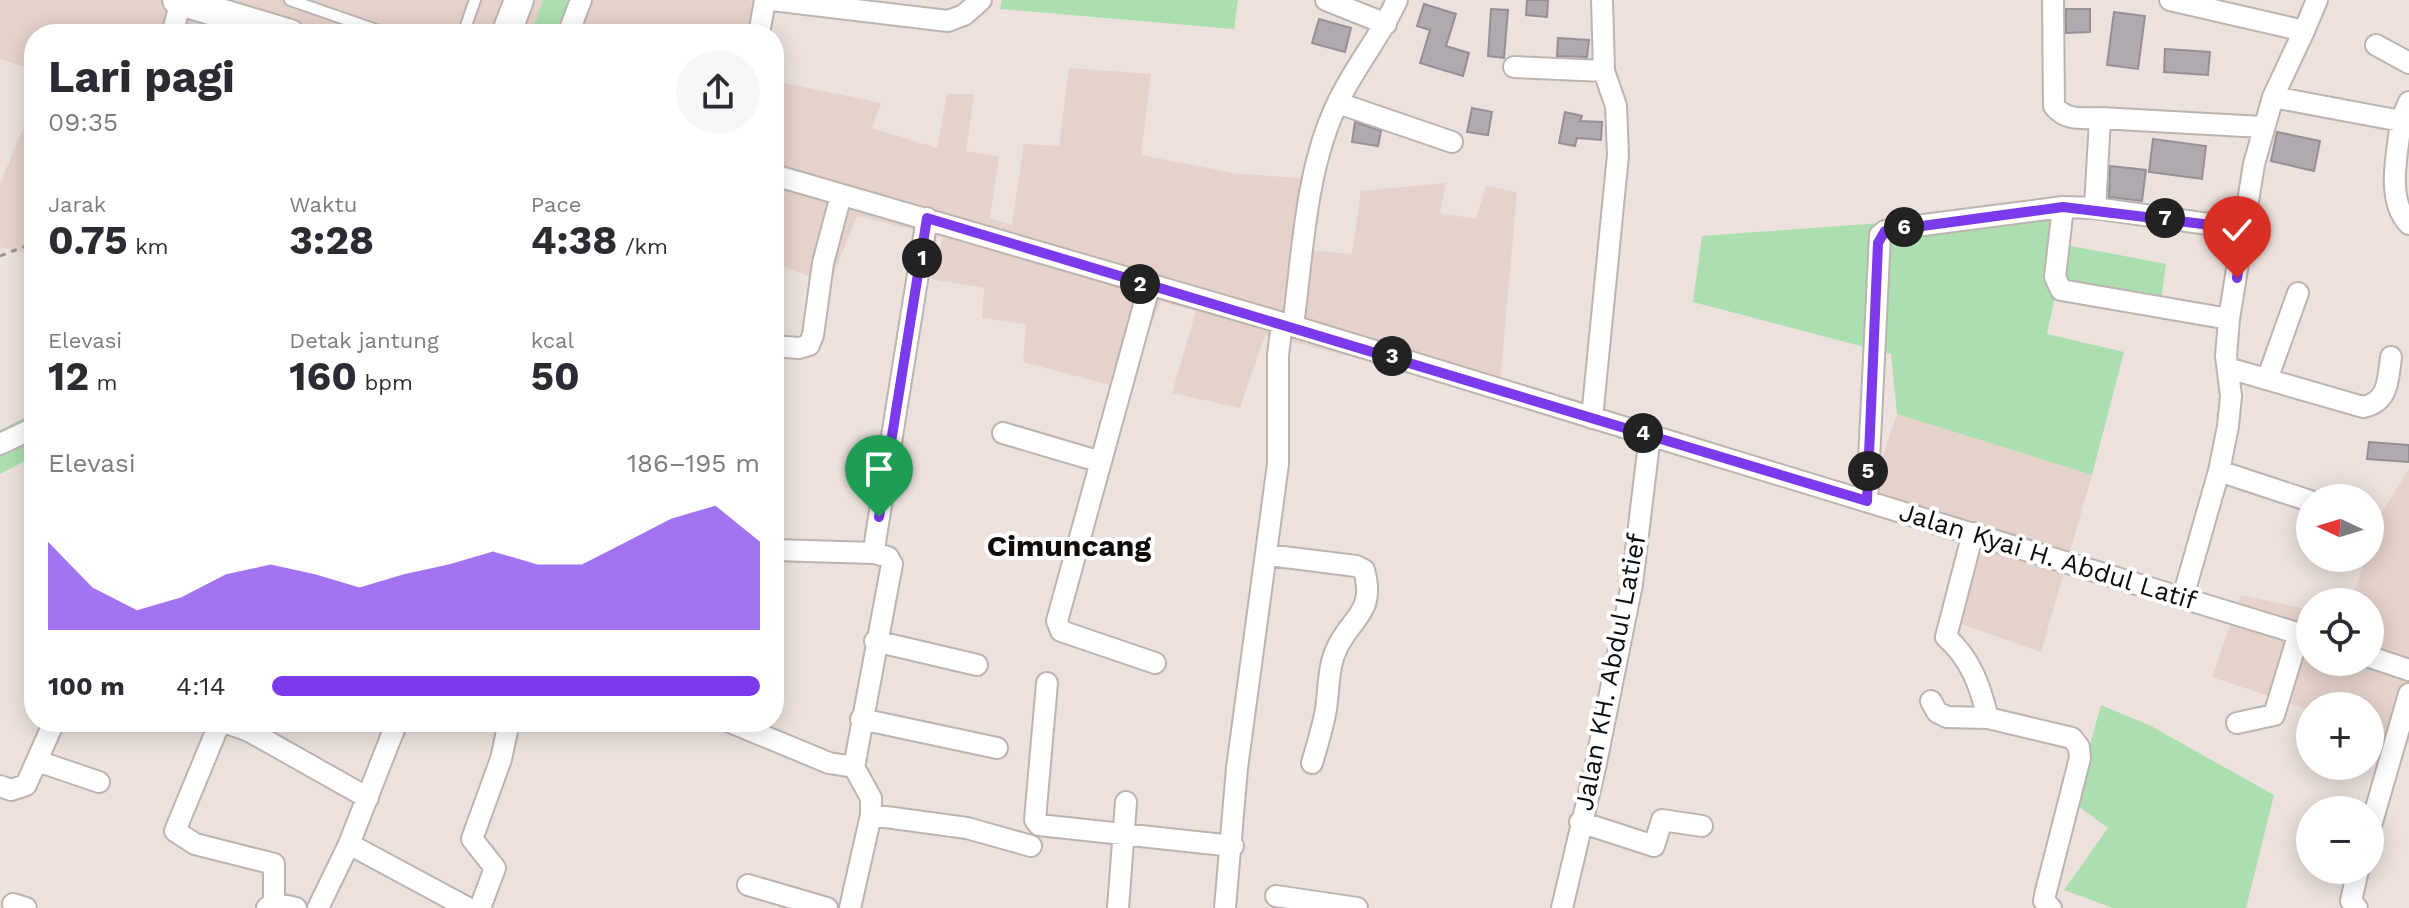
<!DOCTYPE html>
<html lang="id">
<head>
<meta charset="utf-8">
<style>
	:root { --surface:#fff; --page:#f7f7f7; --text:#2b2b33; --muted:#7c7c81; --accent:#7c3aed }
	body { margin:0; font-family:"Work Sans",sans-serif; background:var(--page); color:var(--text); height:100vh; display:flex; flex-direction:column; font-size:30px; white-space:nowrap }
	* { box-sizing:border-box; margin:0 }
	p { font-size:26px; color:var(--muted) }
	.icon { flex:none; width:44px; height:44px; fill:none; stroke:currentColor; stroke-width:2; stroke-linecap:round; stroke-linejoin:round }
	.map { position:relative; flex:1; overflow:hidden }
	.sheet { position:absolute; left:24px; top:24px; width:760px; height:708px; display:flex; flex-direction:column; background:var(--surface); border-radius:32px; box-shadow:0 4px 20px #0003 }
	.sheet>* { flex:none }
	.needle { width:52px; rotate:274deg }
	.buttons { position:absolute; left:2296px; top:484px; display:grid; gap:16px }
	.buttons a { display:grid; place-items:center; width:88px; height:88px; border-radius:50%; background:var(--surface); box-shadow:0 4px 20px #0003; font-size:40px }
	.pin { position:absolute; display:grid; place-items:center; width:68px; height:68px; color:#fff; margin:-82px -34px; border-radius:50% 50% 50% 0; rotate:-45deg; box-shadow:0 0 8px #0007 }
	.pin .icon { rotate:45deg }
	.km { position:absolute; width:40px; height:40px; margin:-20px; border-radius:50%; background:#222; color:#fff; font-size:22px; line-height:40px; text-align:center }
	.round { display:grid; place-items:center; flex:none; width:84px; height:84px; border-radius:42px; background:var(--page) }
	.overview { display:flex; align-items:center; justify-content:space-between; height:136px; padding:0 24px }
	h1 { font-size:44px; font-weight:700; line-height:60px }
	.metrics { display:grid; grid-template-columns:repeat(3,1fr); gap:12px; height:136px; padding:8px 24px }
	.metrics div { display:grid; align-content:center }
	.metrics b { font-size:40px; font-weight:700 }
	.metrics small { font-size:22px; font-weight:400 }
	.metrics p { font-size:22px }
	.chart { height:224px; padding:16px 24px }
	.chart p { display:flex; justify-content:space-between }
	.chart svg { width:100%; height:144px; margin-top:8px; fill:var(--accent); opacity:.7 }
	ul { padding:0 24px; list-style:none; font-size:26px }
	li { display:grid; grid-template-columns:128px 96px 1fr; align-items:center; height:60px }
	li i { height:20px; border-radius:10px; background:var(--accent) }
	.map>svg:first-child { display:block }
	.built { fill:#e5d2cb }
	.green { fill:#abdfb0 }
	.building { fill:#b1a9b0; stroke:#968f95; stroke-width:2 }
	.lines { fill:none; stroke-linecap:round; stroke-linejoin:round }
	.lane-casing { stroke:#bdb3af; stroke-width:14 }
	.street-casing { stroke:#bdb3af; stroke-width:24 }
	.secondary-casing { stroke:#bdb3af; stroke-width:32 }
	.path { stroke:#9c9490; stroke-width:3; stroke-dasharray:6 6; stroke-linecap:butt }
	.lane { stroke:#fff; stroke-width:10 }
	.street { stroke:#fff; stroke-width:20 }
	.secondary { stroke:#fff; stroke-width:28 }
	.route-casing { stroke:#fff; stroke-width:16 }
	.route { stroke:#7c3aed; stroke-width:10 }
	.labels { text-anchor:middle; stroke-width:8; stroke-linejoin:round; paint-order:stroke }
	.street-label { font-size:26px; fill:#0e0b09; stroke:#fff }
	.quarter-label { font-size:30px; font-weight:bold; fill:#0e0b09; stroke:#fff }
</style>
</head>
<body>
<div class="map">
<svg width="2409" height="908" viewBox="0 0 2409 908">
	<rect width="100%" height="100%" fill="#ece1dd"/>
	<!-- built -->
	<path class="built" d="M0,0H543L531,34H34V70L0,59Z
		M578,0H768L761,34H567Z
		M1069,68L1151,74L1141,155L1232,173L1322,180L1308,250L1352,254L1361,191L1446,183L1440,213L1476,219L1486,186L1517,192L1499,394L1265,335L1240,408L1172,393L1196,311L1161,301L1125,389L1023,362L1026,324L982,318L984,288L931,279L943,237L857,216L830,284L774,263V81L881,103L872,128L937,148L947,94H974L966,151L999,157L990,218L1012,225L1024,144L1059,146Z
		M34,101V255L0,247V184Z
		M1897,414L2092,475L2041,652L1958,623L1977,550L1864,512Z
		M2409,469V743L2370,730V706H2310V710L2212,677L2241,595L2310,610V662H2370V602H2351L2366,558H2370V545L2379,517Z"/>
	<!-- green -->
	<path class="green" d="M543,0H578L567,34H531Z
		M1002,0H1238L1234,29L1000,9Z
		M2062,210L2066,245L2166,264L2161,301L2057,288L2047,334L2124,352L2092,475L1897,414L1891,354L1693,302L1702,236Z
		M34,413V456L0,474V430Z
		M2101,705L2151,726L2274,795L2246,908H2113L2064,890L2108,828L2074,803Z"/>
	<!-- building -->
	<path class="building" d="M1527,0H1548L1547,17L1526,15Z
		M1424,4L1456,14L1446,46L1469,53L1463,76L1420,63L1430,30L1417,26Z
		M1491,9L1508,10L1504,58L1488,56Z
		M2066,9H2090V32L2066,33Z
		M2114,12L2145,16L2138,69L2107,65Z
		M1319,19L1351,28L1345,52L1312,43Z
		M1558,38L1589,40L1587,57L1557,56Z
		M2165,49L2210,52L2208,75L2164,72Z
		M1472,108L1492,112L1488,135L1467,132Z
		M1565,112L1582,116L1580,121L1602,122L1601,140L1577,138L1575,146L1559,143Z
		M1355,122L1381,131L1378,146L1352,142Z
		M2277,132L2320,141L2314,171L2271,161Z
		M2153,139L2206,146L2202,179L2149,172Z
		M2110,166L2146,170L2142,201L2109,197Z
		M2369,442L2409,445V462L2367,459Z"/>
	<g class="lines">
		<!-- lane casing -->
		<g class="lane-casing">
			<path id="lane" d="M290,0L388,34
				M463,34L475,0"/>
		</g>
		<!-- street casing -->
		<g class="street-casing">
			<path id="street" d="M772,0L948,21L964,15L981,0
				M1326,0L1386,24
				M2053,0L2054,106C2066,121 2082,118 2100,118
				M2170,0L2304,31L2273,97L2401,121C2398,151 2385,199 2409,224
				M2304,31L2317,0
				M172,34L181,1
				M568,34L581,0
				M759,34L765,0
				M2376,45L2409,63
				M1514,67L1604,71
				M2409,102L2401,121L2409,123
				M1338,103L1452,142
				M774,175L1293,326L2310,637
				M2063,207L2055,277L2061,290L2229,319
				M2095,208L2244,229
				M1149,287L1057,621L1061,631L1155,663
				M1293,326C1303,252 1305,170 1338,102C1355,66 1381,36 1397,0
				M774,346L799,348L809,345L813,335L823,263L841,195
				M2228,368L2363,407C2389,402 2388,379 2391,357
				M2268,377L2298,293
				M1592,418L1618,155L1616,106L1604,71L1602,0
				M1003,433L1101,462
				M0,444L34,428
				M2219,471L2310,501
				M1867,501L1880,235L1885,231L1908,227L2063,207L2095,208L2100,118L2262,127
				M1973,533L1946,637C1971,659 1980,686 1988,718
				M774,550L874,553
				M1268,555L1356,566L1364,570C1376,613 1351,617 1337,648C1328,666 1329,689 1326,709C1323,727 1317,746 1312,763
				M2183,597L2219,471L2228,426L2231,396L2226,356L2229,319L2254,164L2273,97
				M875,641L977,665
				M2370,657L2409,670
				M1047,683L1035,820L1039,825L1233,846
				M1931,701L1937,712L1947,717L1988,718L2072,738L2079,747L2080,758L2046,891L2044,901L2051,908
				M861,719L997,748
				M220,722L175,831L195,844L274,864V903
				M224,722L249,731L368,798
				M730,722L829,763L854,767
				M2237,723L2274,715L2299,633
				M40,762L99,782
				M0,786L11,790L26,785L54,722
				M871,815L967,828L1031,846
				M1580,822L1654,846L1662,820L1702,826
				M2370,829L2409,694
				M349,844L468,908
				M748,885L827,908
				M1276,896L1357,908
				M13,904L26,908
				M267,908L274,903L296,908
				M318,908L349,844L397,722
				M480,908L495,868L472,839L501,759L509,722
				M850,908L871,815V798L854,767L892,564L888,557L874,553L876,536L927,218
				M1118,908L1126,802
				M1225,908L1237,768L1278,464V355L1282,323
				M1562,908L1595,768L1632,584L1650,435
				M2357,908L2351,901L2358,870"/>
		</g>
		<!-- secondary casing -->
		<g class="secondary-casing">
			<path id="secondary" d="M177,0L290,34
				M506,34L519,0"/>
		</g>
		<!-- path -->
		<path class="path" d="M0,256L34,243"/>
		<!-- lane -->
		<use href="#lane" class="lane"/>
		<!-- street -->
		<use href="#street" class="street"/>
		<!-- secondary -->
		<use href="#secondary" class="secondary"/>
	</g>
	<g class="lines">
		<!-- route casing -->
		<g class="route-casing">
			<path id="route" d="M879,517L927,218L1867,501L1878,243L1885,231L2063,207L2244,229L2237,278"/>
		</g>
		<!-- route -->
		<use href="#route" class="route"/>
	</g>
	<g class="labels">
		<!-- street labels -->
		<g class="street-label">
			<text transform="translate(2048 556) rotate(17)" y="9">Jalan Kyai H. Abdul Latif</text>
			<text transform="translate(1610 672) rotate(-79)" y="9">Jalan KH. Abdul Latief</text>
		</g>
		<!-- quarter labels -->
		<g class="quarter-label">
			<text x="1069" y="556">Cimuncang</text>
		</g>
	</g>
</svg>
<div class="buttons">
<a><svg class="needle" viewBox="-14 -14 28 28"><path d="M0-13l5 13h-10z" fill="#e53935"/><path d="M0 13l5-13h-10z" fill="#7c7c81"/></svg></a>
<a><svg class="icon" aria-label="locate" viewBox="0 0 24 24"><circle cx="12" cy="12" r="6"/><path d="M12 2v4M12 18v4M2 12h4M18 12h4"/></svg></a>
<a>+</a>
<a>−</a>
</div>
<div class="pin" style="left:879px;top:517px;background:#1e9e55"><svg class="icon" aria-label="arrive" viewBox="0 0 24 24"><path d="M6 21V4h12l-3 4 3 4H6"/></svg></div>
<div class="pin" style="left:2237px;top:278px;background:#d93025"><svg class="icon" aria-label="check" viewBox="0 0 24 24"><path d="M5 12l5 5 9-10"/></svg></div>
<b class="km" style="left:922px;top:258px">1</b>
<b class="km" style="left:1140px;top:284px">2</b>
<b class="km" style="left:1392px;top:356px">3</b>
<b class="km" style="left:1643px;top:433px">4</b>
<b class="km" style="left:1868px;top:471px">5</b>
<b class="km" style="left:1904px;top:227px">6</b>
<b class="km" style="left:2165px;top:218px">7</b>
<section class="sheet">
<div class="overview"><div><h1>Lari pagi</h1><p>09:35</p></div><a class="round"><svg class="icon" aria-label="share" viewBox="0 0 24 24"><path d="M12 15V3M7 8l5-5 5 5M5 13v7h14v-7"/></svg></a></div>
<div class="metrics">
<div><p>Jarak</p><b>0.75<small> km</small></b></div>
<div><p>Waktu</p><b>3:28</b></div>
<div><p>Pace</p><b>4:38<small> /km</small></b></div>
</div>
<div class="metrics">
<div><p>Elevasi</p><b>12<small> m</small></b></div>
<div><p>Detak jantung</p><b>160<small> bpm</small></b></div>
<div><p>kcal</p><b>50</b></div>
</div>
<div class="chart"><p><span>Elevasi</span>186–195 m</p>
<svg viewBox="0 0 160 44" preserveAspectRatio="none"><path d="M0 44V17L10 31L20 38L30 34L40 27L50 24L60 27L70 31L80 27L90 24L100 20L110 24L120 24L130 17L140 10L150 6L160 17V44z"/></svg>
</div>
<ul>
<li><b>100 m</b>4:14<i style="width:100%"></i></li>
</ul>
</section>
</div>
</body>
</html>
